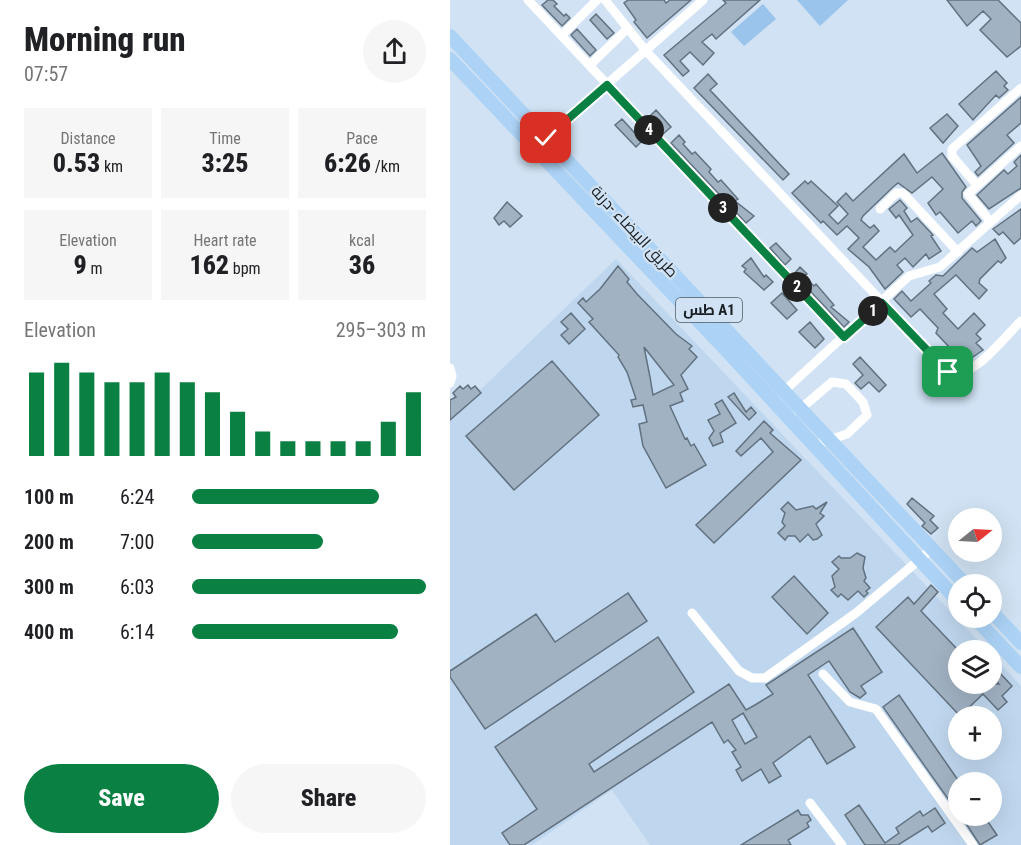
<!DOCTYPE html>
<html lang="en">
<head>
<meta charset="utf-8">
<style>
	:root { --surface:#fff; --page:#f6f6f6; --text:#202124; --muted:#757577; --accent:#0b8043 }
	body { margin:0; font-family:"Roboto Condensed",Cairo,sans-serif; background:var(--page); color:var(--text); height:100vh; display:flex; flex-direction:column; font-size:22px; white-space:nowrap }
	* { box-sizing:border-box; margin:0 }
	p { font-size:20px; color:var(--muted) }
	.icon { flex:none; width:33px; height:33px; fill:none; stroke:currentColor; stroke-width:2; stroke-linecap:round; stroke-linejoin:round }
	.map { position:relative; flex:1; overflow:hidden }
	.sheet { display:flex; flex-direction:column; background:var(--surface); width:450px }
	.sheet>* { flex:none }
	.needle { width:39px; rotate:72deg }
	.controls { position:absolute; left:498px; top:508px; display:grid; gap:12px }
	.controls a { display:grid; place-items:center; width:54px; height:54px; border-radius:50%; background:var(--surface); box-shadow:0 6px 24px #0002; font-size:30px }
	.pin { position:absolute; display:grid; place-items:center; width:51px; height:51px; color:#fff; margin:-26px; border-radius:12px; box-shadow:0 3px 9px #0006 }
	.km { position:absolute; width:30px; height:30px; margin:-15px; border-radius:50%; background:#222; color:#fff; font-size:16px; line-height:30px; text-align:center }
	.round { display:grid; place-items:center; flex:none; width:63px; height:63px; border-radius:32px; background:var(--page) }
	.summary { display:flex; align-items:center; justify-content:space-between; height:102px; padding:0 24px }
	h1 { font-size:33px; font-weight:800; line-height:45px }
	.stats { display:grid; grid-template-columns:repeat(3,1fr); gap:9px; height:102px; padding:6px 24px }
	.stats div { display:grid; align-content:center; border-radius:0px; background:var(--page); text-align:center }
	.stats b { font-size:26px; font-weight:800 }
	.stats small { font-size:16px; font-weight:400 }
	.stats p { font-size:16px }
	.chart { height:168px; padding:12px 24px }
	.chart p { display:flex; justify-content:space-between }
	.chart svg { width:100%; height:108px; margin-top:6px; stroke:var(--accent); stroke-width:6 }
	.primary-button { display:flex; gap:12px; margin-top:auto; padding:12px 24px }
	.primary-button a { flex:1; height:69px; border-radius:36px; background:var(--accent); color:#fff; font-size:24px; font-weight:800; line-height:69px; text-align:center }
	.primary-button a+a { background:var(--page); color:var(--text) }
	ul { padding:0 24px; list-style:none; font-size:20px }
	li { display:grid; grid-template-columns:96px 72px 1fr; align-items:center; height:45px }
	li i { height:15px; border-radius:8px; background:var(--accent) }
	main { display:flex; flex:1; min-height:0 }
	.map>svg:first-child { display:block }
	.built { fill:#bfd7ee; fill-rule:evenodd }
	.green { fill:#9ac4eb }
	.building { fill:#a1b2c3; stroke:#617180; stroke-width:1.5; fill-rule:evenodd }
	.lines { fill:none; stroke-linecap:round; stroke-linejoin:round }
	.minor { stroke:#fff; stroke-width:9 }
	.highway { stroke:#acd3f6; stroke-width:14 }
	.route-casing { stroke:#fff; stroke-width:12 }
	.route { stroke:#0b8043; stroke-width:8 }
	.labels { text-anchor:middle; stroke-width:4.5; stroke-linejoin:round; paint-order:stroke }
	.shield { fill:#d0e2f3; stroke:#4f5962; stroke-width:1.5 }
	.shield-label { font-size:15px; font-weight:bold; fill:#181e24 }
	.street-label { font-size:16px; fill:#181e24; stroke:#d0e2f3 }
</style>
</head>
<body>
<main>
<section class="sheet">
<div class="summary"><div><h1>Morning run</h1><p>07:57</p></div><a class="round"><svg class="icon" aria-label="share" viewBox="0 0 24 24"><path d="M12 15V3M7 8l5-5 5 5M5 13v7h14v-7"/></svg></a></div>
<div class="stats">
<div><p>Distance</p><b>0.53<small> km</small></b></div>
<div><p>Time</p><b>3:25</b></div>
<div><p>Pace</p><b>6:26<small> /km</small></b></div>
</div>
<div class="stats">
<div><p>Elevation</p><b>9<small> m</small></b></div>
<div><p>Heart rate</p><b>162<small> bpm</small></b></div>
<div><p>kcal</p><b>36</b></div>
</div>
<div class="chart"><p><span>Elevation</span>295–303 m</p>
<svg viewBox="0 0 160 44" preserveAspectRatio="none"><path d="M5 44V10M15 44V6M25 44V10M35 44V14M45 44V14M55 44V10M65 44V14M75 44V18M85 44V26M95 44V34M105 44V38M115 44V38M125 44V38M135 44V38M145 44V30M155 44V18"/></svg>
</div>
<ul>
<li><b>100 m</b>6:24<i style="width:80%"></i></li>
<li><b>200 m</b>7:00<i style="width:56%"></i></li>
<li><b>300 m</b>6:03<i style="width:100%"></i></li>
<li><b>400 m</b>6:14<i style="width:88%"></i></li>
</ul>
<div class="primary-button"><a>Save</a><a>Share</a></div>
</section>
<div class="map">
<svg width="571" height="845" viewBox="0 0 571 845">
	<rect width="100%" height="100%" fill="#d0e2f3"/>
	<!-- built -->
	<path class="built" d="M166,259L538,651H508V684H542V655L571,686V845H200L162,790L82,845H0V419ZM508,717H542V750H508ZM508,783H542V816H508Z"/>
	<!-- green -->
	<path class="green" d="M347,0H398L370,26Z
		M313,4L326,19L294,46L281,32Z"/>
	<!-- building -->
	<path class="building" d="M98,0H103L107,4L104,6L114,16L116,14L120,18L112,26L92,5Z
		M178,0H214L216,3L220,0H241L197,38L184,22L186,20L174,3Z
		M273,0H310L266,39L262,34L252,42L264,53L253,65L240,52L230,61L239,71L233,76L214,55L276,3Z
		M497,0H548L571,23V46L557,57L530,30L541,19L533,11L517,26Z
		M146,14L164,33L157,39L140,20Z
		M127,29L146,50L140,56L121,35Z
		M546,71L557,83L554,86L558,90L549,98L546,95L523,120L509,104Z
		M258,74L267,84L260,90L339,174L333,180L244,88Z
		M571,97V123L557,135L564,143L528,176L525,172L531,166L517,145Z
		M206,110L221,127L213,134L198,118Z
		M497,114L508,126L493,143L480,128Z
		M172,119L192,141L186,147L165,125Z
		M229,135L235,142L233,144L242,154L245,152L261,169L259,172L268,182L271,180L288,199L285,201L304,216L296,223L221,143Z
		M492,153L516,187L512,192V198L531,221L526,226L522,221L508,233L490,212L486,215L478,203L493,189L482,177L462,193L448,183L442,188L413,216L411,220L420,228L424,225L429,231L413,247L426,260L440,247L445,252L463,235L449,215L446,218L439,209L450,200L457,208L454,211L461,222L467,218L483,235L481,236L491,251L479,259L476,254L463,267L455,258L447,265L453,272L435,289L419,267L398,249L409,238L397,226L387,235L373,221L371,223L342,193L355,181L358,184L361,181L388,206L379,215L388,224L398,214L387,202L396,193L403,201L454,154L467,173Z
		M571,155V188L539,209L527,195L554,170L558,174L567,166L564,162Z
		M57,202L72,216L60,227L54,221L49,225L44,218Z
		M571,209V238L564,244L553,232L549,235L543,229Z
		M545,239L556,258L551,263L548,261L530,279L529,283L537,290L529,299L506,275L484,294L497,309L493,313L508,329L524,313L535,325L526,334L531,339L526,343L533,350L510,366L496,351L500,348L486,333L488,328L470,309L461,317L444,299L452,291L461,301L481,283L479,281L486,275L493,276L522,248L527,252Z
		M326,243L341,259L335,265L320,248Z
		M301,258L314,277L316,275L323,282L314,290L294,272L296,269L292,266Z
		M168,266L179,279L177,282L187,294L226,334L242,346L239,349L247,357L231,375L238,389L230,393L233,401L220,406L235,439L237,438L241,446L244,444L256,465L216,488L193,446L189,424L197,422L193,405L183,407L181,400L186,399L177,372L168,357L169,355L139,322L143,319L128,303L133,298L136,302L150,289ZM194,347L224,385L203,395L200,377Z
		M350,267L357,274L354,276L364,286L366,284L384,305L381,307L399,322L394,327L344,274Z
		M332,293L347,310L337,319L321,303Z
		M121,313L135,329L119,344L111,335L118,329L111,322Z
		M360,322L374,339L365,348L349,332Z
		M410,357L436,385L429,392L419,382L411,389L405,383L413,375L403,364Z
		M102,361L149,415L64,490L16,436Z
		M18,385L21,389L25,386L31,393L0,420V400L6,397L3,393L10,386L13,389Z
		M284,393L296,412L301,407L306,413L299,420L278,397Z
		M272,400L286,423L270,433L273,442L263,446L259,438L264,431L258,420L270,414L265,404Z
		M314,421L323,430L320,433L351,460L264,543L246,525L323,452L311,438L291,456L286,451Z
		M462,498L484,516L480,520L488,528L481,534L472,526L475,523L457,504Z
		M338,502L346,510L363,506L366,509L377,502L370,513L374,516L366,524L372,535L367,539L363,540L358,534L350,542L345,536H338L335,540L328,533L335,526L332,522L335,513L331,509Z
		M407,553L415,557L413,568L416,578L414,581L420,588L416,591L418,593L414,597L408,591L398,600L391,594L388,597L381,590L385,587L382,576L389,569L382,562L389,556L391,558H400Z
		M344,576L378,613L357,634L322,597Z
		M481,585L488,592L471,611L508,650V684H549L542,676L547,670L562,686L552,696L557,702L548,710L533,694L510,716L426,627L458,597L464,604Z
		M178,593L197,621L35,729L0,677V671L86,614L105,642Z
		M403,628L432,672L411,686L416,693L410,698L400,692L379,661L358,675L405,747L377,764L360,736L323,763L331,776L319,783L311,769L292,781L286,770L291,767L282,752L286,750L278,740L274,743L262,722L74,845H60L52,833L87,809L45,747L208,637L244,692L139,764L144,772L279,684L296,710L305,705L323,694L316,685ZM293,713L307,737L295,744L282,720Z
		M449,695L508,780V813L433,707Z
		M409,805L435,843L449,833L446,828L470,811L473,816L485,808L495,823L482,832L478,826L448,845H415L395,815Z
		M348,810L351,815H358L361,820L357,823L359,827L338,840L341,845H291Z
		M511,816H534L547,835L530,845Z"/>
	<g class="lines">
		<!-- minor -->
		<path class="minor" d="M78,0L394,337
			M155,0L196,51L498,372C522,382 554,337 571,321
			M112,35L147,0
			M140,65L177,29
			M83,149L253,0
			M527,185L502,156V149L571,88
			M430,209L446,193H453L508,252
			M540,221L518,194L571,146
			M0,368L2,376L0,383
			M334,391L459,276L490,267L571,195
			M348,411L382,382L396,384L413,402L417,415L397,434L364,445
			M242,613L289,671L302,678H315L406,613L482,549
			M373,674L400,702L426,709L523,845
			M360,803L392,845"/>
		<!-- highway -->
		<path class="highway" d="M0,36L516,585
			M0,59L277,351L508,601
			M542,612L571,643
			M525,618L571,667"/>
	</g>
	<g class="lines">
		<!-- route casing -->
		<g class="route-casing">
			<path id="route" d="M96,138L157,85L394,337L432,303L498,372"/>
		</g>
		<!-- route -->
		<use href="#route" class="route"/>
	</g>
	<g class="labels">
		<!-- shield labels -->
		<rect class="shield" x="226" y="298" width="66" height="24" rx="4.5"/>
		<g class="shield-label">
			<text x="259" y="315">طس A1</text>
		</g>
		<!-- street labels -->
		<g class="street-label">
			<text transform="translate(185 231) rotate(47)" y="6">طريق البيضاء -درنة</text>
		</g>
	</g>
</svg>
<div class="controls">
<a><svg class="needle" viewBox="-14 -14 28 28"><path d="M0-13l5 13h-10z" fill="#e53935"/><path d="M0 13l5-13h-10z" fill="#757577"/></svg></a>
<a><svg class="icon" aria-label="locate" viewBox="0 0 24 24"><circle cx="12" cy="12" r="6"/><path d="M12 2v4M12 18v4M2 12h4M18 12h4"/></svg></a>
<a><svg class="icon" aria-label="layers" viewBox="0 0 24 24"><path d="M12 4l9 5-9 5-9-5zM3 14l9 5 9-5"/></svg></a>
<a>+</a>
<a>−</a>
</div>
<div class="pin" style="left:498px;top:372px;background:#1e9e55"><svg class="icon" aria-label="arrive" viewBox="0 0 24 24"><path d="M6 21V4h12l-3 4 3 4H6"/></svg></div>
<div class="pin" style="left:96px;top:138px;background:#d93025"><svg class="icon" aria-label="check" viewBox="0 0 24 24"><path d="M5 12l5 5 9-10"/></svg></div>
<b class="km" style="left:423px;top:311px">1</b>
<b class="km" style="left:347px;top:287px">2</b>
<b class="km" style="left:273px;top:208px">3</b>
<b class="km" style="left:199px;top:130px">4</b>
</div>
</main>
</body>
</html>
